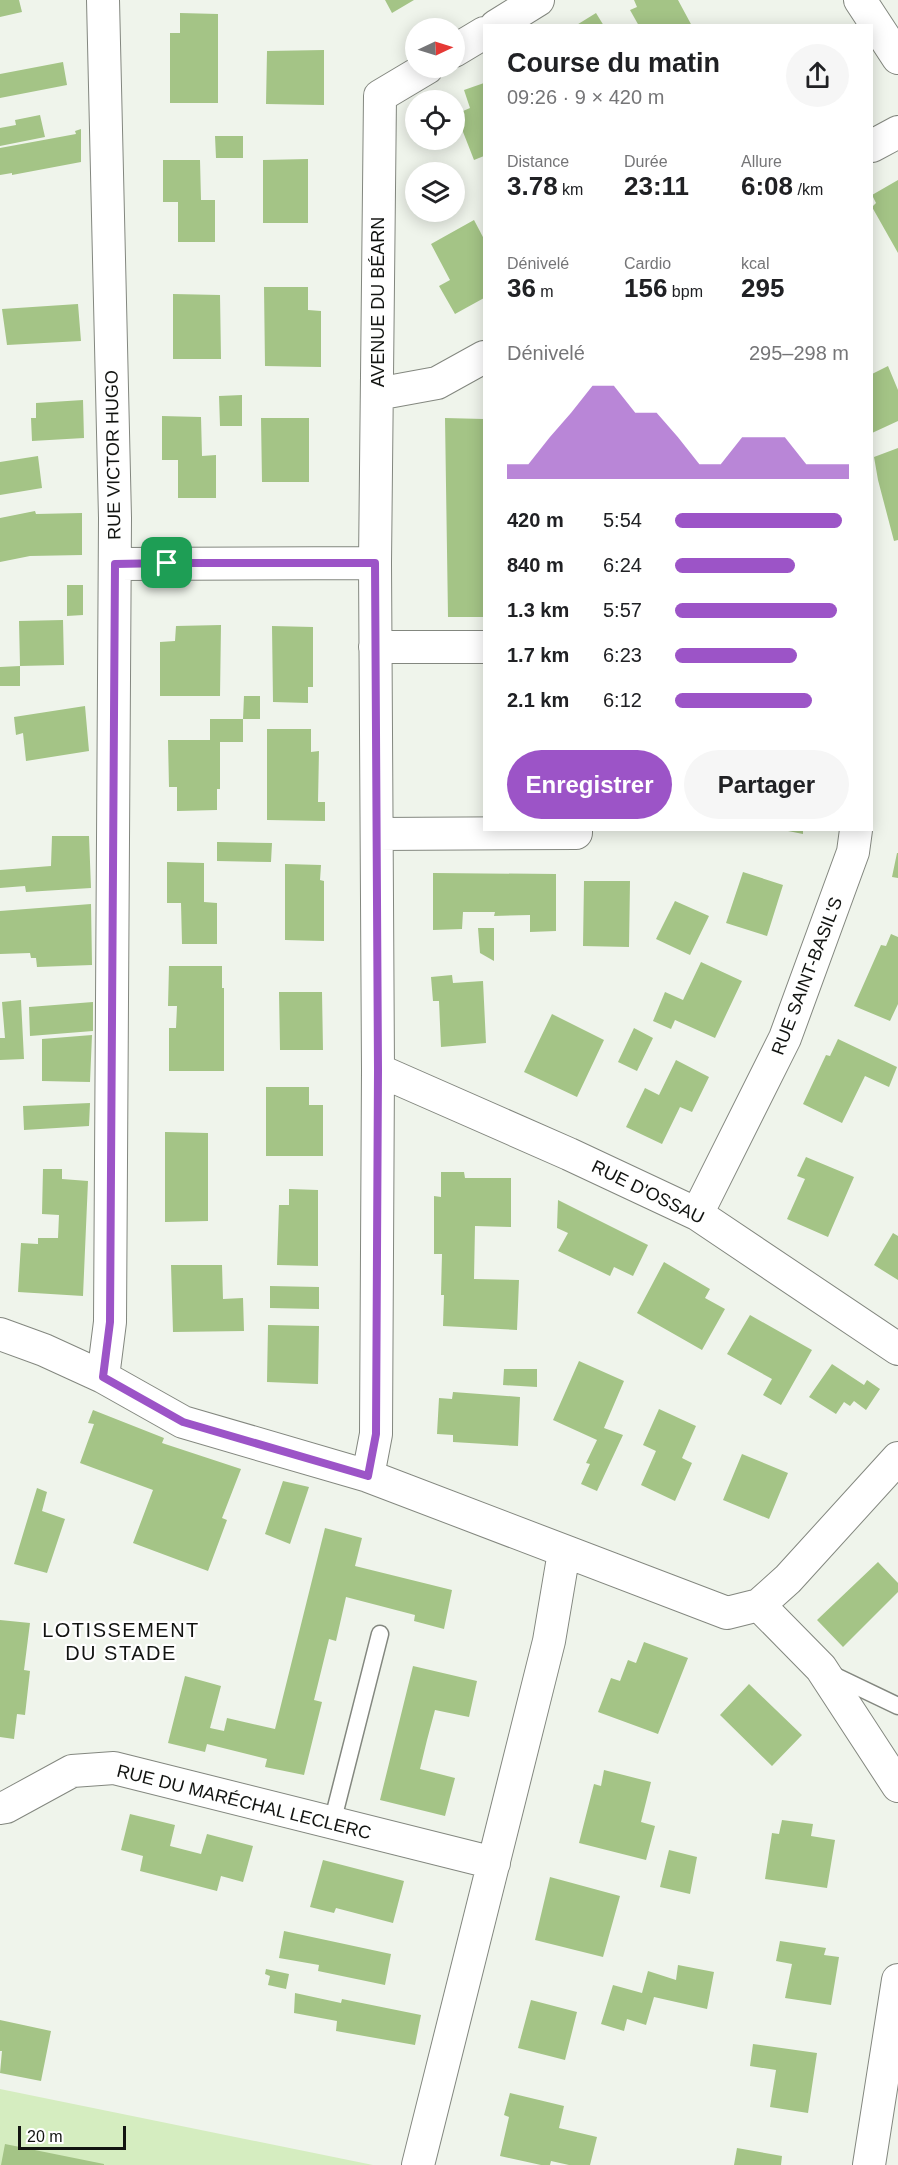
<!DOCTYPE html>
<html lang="fr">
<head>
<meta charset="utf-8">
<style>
	:root { --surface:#fff; --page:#f6f6f6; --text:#202124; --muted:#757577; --accent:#9c54c7 }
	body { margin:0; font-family:Helvetica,sans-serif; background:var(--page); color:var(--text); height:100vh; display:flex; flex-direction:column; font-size:22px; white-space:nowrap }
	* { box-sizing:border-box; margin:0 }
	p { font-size:20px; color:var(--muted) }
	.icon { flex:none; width:33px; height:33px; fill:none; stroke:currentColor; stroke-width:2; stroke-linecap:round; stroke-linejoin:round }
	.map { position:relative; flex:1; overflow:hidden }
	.drawer { position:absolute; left:483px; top:24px; width:390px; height:807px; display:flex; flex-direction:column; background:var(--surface); border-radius:0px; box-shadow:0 3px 15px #0003 }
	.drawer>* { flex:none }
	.needle { width:39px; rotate:86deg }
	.buttons { position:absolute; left:405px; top:18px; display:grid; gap:12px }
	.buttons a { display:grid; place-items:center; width:60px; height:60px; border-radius:50%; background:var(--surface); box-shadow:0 3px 15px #0003; font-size:30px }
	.scale { position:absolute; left:18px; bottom:15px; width:108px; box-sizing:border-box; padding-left:6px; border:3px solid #121411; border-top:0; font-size:16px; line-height:21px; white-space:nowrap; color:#121411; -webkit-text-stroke:4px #fff; paint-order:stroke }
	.pin { position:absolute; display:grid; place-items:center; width:51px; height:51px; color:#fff; margin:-26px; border-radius:12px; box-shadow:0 3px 9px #0006 }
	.round { display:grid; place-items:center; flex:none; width:63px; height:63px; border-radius:32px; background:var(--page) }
	.head { display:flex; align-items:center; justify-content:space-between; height:102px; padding:0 24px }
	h1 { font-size:27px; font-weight:600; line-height:45px }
	.figures { display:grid; grid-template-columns:repeat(3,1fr); gap:9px; height:102px; padding:6px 24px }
	.figures div { display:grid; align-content:center }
	.figures b { font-size:26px; font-weight:600 }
	.figures small { font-size:16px; font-weight:400 }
	.figures p { font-size:16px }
	.chart { height:168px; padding:12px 24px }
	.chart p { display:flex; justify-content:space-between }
	.chart svg { width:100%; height:108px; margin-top:6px; fill:var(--accent); opacity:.7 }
	.primary-button { display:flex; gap:12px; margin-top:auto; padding:12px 24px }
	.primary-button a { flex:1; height:69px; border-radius:36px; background:var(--accent); color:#fff; font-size:24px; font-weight:600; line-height:69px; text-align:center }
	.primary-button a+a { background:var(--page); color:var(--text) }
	ul { padding:0 24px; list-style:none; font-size:20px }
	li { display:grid; grid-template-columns:96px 72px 1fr; align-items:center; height:45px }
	li i { height:15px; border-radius:8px; background:var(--accent) }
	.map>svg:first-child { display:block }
	.green { fill:#d5edc0 }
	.building { fill:#a4c486 }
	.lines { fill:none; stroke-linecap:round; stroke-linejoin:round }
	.lane-casing { stroke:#83877f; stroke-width:19 }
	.street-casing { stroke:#83877f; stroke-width:34 }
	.lane { stroke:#fff; stroke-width:16 }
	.street { stroke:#fff; stroke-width:32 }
	.route-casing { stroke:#fff; stroke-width:12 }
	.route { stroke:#9c54c7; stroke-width:8 }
	.labels { text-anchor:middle; stroke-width:4.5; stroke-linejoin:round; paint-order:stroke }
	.street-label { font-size:18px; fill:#121411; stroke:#fff }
	.neighbourhood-label { font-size:20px; letter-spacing:1.5px; fill:#121411; stroke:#fff }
</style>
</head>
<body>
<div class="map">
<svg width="898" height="2165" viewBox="0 0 898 2165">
	<rect width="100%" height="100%" fill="#eff4eb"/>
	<!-- green -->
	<path class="green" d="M0,2089L373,2165H0Z"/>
	<!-- building -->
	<path class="building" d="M0,0H19L22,12L0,17Z
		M385,0H414L392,13Z
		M634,0H678L692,26H639L630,10L637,7Z
		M180,13L218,14V103H170V33H180Z
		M596,13L604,26H575Z
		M324,50V105L266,104L267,51Z
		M63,62L67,85L0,98V74Z
		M484,83V156L474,160L456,114L470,108L464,90Z
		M40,115L45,137L0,146V128L16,125L15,120Z
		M81,129V162L12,175V173L0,175V148L76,134L75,131Z
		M215,136H243V158H216Z
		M308,159V223H263V160Z
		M163,160H200L201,200H215V242H178V202H163Z
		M898,180V253L872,207L876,203L872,195Z
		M474,220L484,239V298L455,314L439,286L450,280L431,244Z
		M264,287H308V310L321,311V367L265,366Z
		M173,294L220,295L221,359H173Z
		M78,304L81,341L7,345L2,309Z
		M888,366L898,390V421L872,433V374Z
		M242,395V426H220L219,396Z
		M83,400L84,438L32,441L31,418H36V403Z
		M162,416L201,417L202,456L216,455V498H178V460H162Z
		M261,418H309V482H262Z
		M445,418L484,419V617H448Z
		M898,448V540L894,541L878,480L874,457Z
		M38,456L42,488L0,495V462Z
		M35,511L36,514L82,513V555L30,556L0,562V518Z
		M67,585H83V615L67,616Z
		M63,620L64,665L20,666L19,621Z
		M221,625L220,696H160V642L175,641L176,626Z
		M272,626L313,627V687H308V703L273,702Z
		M20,666V686H0V667Z
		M244,696H260V719H243Z
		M85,706L89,751L26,761L23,733L16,735L14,717Z
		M210,719H243V742H220V789H217V810L177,811V787H169L168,740H210Z
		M267,729H311V752L319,751L318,802H325V821L267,820Z
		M783,830H803V834Z
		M52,836H89L91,888L26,892L25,886L0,888V870L51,866Z
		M217,842L272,843L271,862L217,861Z
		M897,853H898V878L892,877Z
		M167,862L204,863V902L217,903V944H182L181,903H167Z
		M285,864L321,865L320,880L324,881V941L285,940Z
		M743,872L783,885L767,936L726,923Z
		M433,873L556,874V931L530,932V915L494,916L495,912H463L462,929L433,930Z
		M584,881H630L629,947L583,946Z
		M675,901L709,916L690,955L656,939Z
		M91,904L92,965L37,967L36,958H31L30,953L0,954V911Z
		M478,928H494V961L480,953Z
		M891,934L898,937V1004L890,1021L854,1006L881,945L886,946Z
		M701,962L742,981L715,1038L675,1020L671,1029L653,1021L665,992L683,1000Z
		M169,966H222V988H224V1071H169V1028H176L177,1006H168Z
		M452,975L453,983L483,981L486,1043L441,1047L439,1001H433L431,977Z
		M279,992H322L323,1050H280Z
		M21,1000L24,1059L0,1060V1038H5L2,1002Z
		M93,1002V1031L30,1036L29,1007Z
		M552,1014L604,1040L577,1097L524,1072Z
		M634,1028L653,1038L637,1071L618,1062Z
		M92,1035L90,1082L42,1081V1039Z
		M838,1039L897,1067L889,1087L865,1076L842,1123L803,1104L826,1055L830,1056Z
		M676,1060L709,1077L692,1112L680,1107L662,1144L626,1127L645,1088L659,1095Z
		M266,1087H309V1105H323V1156H266Z
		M90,1103L89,1126L24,1130L23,1106Z
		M165,1132L208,1133V1221L165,1222Z
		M806,1157L854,1177L828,1237L787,1219L805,1179L797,1176Z
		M43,1169H62V1179L88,1181L83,1296L18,1292L21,1243L38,1244V1238H58L59,1215L42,1214Z
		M441,1172H464L465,1178H511V1227L475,1226L474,1279L519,1280L517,1330L443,1326L444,1295H441L442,1254H434V1196L441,1197Z
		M289,1189L318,1190V1266L277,1265L279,1205H289Z
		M558,1200L648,1245L633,1276L614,1267L610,1276L558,1251L568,1233L557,1228Z
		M893,1233L898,1236V1280L874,1265Z
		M664,1262L710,1289L705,1298L725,1309L702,1350L637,1313Z
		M171,1265H222L223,1299L243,1298L244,1331L173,1332Z
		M270,1286L319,1287V1309L270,1308Z
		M750,1315L812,1350L781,1405L763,1395L772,1379L727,1354Z
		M268,1325L319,1326L318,1384L267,1382Z
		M579,1361L624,1381L604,1428L623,1435L597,1491L581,1484L590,1464L586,1463L597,1440L553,1420Z
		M832,1364L864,1385L867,1380L880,1389L866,1410L854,1401L850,1406L844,1402L836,1414L809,1397Z
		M504,1369H537V1387L503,1385Z
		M453,1392L520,1397L518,1446L453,1442V1435L437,1434L439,1398L452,1399Z
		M659,1409L696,1426L682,1458L692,1463L675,1501L641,1485L656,1451L643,1445Z
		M93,1410L164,1438L162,1443L241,1469L222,1518L227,1520L208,1571L133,1543L153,1490L80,1463L94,1424L88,1423Z
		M742,1454L788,1473L769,1519L723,1500Z
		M283,1481L309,1487L290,1544L265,1534Z
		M37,1488L47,1492L42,1511L65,1519L47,1573L14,1564Z
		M325,1528L362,1538L355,1566L452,1590L444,1629L414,1621L415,1615L346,1597L336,1641L329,1639L314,1700L322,1702L304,1775L265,1767L267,1759L207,1744L205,1752L168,1743L185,1676L221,1686L210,1728L224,1731L227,1718L275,1729Z
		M878,1562L898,1583V1592L843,1647L817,1620Z
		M0,1620L30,1623L24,1670L30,1671L25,1715L17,1714L14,1739L0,1737Z
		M644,1642L688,1658L658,1734L598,1712L611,1678L620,1681L628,1660L636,1663Z
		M413,1666L477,1681L469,1717L435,1710L427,1740L420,1769L455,1778L445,1816L380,1800Z
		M749,1684L802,1735L772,1766L720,1715Z
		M604,1770L651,1782L641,1822L655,1826L646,1860L579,1843L594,1784L601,1786Z
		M130,1814L175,1825L170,1846L201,1854L207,1834L253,1846L243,1882L221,1876L217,1891L140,1871L143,1856L121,1850Z
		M782,1820L813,1824L811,1836L835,1840L827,1888L765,1879L772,1833L779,1834Z
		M669,1850L697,1857L690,1894L660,1887Z
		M323,1860L404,1881L393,1923L336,1908L334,1913L310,1907Z
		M550,1877L620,1896L603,1957L535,1940Z
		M284,1931L391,1954L385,1985L318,1971L319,1965L279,1958Z
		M780,1941L826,1948L824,1955L839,1957L831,2005L785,1998L792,1964L776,1961Z
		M678,1965L714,1972L707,2009L654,1997L646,2025L627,2019L624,2031L601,2024L613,1985L642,1993L648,1971L676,1980Z
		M266,1969L289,1974L286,1989L268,1985L270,1976L265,1974Z
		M295,1993L341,2003L342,1999L421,2015L415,2045L336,2031L337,2021L294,2013Z
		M531,2000L577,2012L565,2060L518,2048Z
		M0,2020L51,2031L41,2081L0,2073L2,2051H0Z
		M753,2044L817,2053L808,2113L770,2107L776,2070L750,2066Z
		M510,2093L564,2106L559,2128L597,2137L590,2165H569L551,2161L550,2165H541L500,2156L509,2117L504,2115Z
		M5,2144L104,2164V2165H1Z
		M737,2148L782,2156L781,2165H734Z"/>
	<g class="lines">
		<!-- lane casing -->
		<g class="lane-casing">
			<path id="lane" d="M829,1673L898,1706
				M332,1823L380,1634"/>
		</g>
		<!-- street casing -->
		<g class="street-casing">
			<path id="street" d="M860,0L898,58
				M496,26L538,0
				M454,51L484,33
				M872,146L898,132
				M377,394L437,383L484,357
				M115,564L375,563
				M375,647H484
				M377,834L576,833V830
				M378,1070L569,1154L697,1214L898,1349
				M697,1214L785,1038L853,852L856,830
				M0,1334L44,1350L103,1377L183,1422L368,1476L727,1613L759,1605L788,1579L898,1458
				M103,1377L110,1322L115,518L103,0
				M368,1476L376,1434L378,1070L375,563L380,96L427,68
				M759,1605L821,1668L898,1786
				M0,1808L6,1807L72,1771L114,1768L494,1863
				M418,2165L549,1641L564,1552
				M869,2165L898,1980"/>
		</g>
		<!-- lane -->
		<use href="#lane" class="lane"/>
		<!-- street -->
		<use href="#street" class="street"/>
	</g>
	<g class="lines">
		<!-- route casing -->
		<g class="route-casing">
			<path id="route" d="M167,563H375L378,1070L376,1434L368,1476L183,1422L103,1377L110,1322L115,564Z"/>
		</g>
		<!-- route -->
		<use href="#route" class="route"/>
	</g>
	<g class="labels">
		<!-- street labels -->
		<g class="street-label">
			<text transform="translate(378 302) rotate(-90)" y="6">AVENUE DU BÉARN</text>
			<text transform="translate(113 455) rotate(-91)" y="6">RUE VICTOR HUGO</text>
			<text transform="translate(807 976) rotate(-69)" y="6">RUE SAINT-BASIL'S</text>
			<text transform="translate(648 1192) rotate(26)" y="6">RUE D'OSSAU</text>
			<text transform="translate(244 1802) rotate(14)" y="6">RUE DU MARÉCHAL LECLERC</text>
		</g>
		<!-- neighbourhood labels -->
		<g class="neighbourhood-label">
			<text x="121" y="1637">LOTISSEMENT<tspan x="121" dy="23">DU STADE</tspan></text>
		</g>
	</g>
</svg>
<div class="buttons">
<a><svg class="needle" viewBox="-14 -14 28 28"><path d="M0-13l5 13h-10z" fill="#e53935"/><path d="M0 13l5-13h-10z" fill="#757577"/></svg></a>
<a><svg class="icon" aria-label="locate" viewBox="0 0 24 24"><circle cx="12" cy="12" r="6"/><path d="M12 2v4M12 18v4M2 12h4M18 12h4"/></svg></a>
<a><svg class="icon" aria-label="layers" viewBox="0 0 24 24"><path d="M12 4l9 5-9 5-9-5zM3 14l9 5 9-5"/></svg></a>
</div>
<div class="scale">20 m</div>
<div class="pin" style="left:167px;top:563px;background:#1e9e55"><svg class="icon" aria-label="arrive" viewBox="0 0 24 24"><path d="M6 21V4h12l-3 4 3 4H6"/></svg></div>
<section class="drawer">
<div class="head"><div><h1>Course du matin</h1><p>09:26 · 9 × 420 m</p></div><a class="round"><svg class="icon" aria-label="share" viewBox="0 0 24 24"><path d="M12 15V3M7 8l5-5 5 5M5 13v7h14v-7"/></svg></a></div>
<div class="figures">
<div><p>Distance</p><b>3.78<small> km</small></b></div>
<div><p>Durée</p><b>23:11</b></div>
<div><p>Allure</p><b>6:08<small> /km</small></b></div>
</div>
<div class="figures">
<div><p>Dénivelé</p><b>36<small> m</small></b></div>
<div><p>Cardio</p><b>156<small> bpm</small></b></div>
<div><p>kcal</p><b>295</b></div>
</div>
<div class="chart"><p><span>Dénivelé</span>295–298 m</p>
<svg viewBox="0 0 160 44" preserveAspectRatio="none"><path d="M0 44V38L10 38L20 27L30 17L40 6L50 6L60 17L70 17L80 27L90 38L100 38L110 27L120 27L130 27L140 38L150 38L160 38V44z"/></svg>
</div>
<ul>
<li><b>420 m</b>5:54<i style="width:96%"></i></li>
<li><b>840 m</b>6:24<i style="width:69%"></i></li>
<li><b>1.3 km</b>5:57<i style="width:93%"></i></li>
<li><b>1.7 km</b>6:23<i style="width:70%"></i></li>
<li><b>2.1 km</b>6:12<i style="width:79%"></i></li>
</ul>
<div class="primary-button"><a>Enregistrer</a><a>Partager</a></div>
</section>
</div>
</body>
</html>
